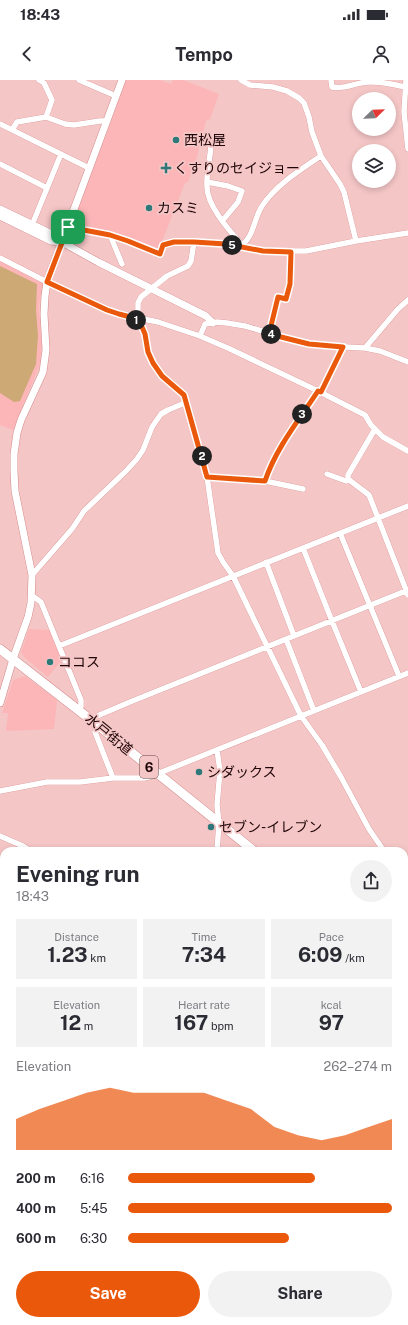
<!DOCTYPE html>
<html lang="en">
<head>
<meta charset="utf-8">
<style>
	:root { --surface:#fff; --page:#f2f2f3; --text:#2b2b33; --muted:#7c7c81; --accent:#ea580c }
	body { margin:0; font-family:"Public Sans","Noto Sans JP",sans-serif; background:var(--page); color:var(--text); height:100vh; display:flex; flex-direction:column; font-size:15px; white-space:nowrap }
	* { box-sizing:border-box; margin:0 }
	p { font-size:13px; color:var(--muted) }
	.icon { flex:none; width:22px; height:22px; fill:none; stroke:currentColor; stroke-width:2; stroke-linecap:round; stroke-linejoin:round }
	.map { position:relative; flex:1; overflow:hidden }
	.side { position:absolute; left:0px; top:767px; width:408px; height:478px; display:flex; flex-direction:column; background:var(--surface); border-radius:12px 12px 0 0; box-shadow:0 2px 6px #0003 }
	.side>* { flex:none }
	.needle { width:26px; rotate:67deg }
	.controls { position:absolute; left:352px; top:12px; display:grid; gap:8px }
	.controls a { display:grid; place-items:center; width:44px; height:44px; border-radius:50%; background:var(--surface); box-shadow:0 2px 6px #0003; font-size:20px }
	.pin { position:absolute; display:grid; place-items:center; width:34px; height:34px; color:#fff; margin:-17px; border-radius:8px; box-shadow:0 2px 6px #0006 }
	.km { position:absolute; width:20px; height:20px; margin:-10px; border-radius:50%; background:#222; color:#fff; font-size:11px; line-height:20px; text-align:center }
	.round { display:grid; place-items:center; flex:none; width:42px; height:42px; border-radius:21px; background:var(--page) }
	.headline { display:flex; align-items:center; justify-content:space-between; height:68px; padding:0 16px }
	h1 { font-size:22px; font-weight:700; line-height:30px }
	.stats { display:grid; grid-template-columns:repeat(3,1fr); gap:6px; height:68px; padding:4px 16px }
	.stats div { display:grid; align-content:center; border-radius:0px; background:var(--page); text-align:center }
	.stats b { font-size:20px; font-weight:700 }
	.stats small { font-size:11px; font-weight:400 }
	.stats p { font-size:11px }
	.chart { height:112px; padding:8px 16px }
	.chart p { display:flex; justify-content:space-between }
	.chart svg { width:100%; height:72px; margin-top:4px; fill:var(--accent); opacity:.7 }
	.action { display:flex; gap:8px; margin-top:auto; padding:8px 16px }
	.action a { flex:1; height:46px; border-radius:24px; background:var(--accent); color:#fff; font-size:16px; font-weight:700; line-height:46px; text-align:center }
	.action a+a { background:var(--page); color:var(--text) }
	ul { padding:0 16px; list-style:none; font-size:13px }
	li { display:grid; grid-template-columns:64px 48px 1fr; align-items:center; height:30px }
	li i { height:10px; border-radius:5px; background:var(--accent) }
	.status { display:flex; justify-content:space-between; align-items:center; height:28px; padding:0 20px; background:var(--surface); direction:ltr }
	.status svg { height:11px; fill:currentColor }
	header { display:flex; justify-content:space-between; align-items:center; height:52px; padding:0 16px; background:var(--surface); font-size:18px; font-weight:700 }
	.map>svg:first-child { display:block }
	.built { fill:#fcb6b8 }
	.park { fill:url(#park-crowns) }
	.garden { fill:#cca975 }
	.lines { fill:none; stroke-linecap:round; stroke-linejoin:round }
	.minor-casing { stroke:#d48a8c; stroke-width:6 }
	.tertiary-casing { stroke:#d48a8c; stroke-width:8 }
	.trunk-casing { stroke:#d48a8c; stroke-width:10 }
	.minor { stroke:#fff; stroke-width:5.5 }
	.tertiary { stroke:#fff; stroke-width:7 }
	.trunk { stroke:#fff; stroke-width:9 }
	.route-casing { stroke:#fff; stroke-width:8 }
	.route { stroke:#ea580c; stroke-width:5 }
	.poi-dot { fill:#2e787a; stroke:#f5c6c6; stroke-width:1.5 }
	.labels { text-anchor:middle; stroke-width:3.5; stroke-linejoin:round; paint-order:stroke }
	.shield { fill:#f5c6c6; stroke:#5e3f40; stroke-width:1 }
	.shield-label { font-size:13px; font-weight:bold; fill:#1e0507 }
	.poi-label { font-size:14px; fill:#1e0507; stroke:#f5c6c6; text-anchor:start }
	.street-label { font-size:14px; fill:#1e0507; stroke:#f5c6c6 }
</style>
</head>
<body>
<div class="status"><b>18:43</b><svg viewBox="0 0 49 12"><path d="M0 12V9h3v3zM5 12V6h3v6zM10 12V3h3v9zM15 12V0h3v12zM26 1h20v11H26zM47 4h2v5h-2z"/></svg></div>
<header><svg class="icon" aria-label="back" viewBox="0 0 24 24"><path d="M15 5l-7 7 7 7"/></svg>Tempo<svg class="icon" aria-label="person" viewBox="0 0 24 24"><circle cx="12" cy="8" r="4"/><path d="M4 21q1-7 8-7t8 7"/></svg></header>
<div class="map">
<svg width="408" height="1245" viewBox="0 0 408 1245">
	<defs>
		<pattern id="park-crowns" width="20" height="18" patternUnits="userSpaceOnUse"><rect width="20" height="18" fill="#cca975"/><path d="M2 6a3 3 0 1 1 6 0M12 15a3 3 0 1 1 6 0" fill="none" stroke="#af9064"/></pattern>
	</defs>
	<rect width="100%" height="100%" fill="#f5c6c6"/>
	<!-- built -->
	<path class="built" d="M126,0H160L171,4L173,0H183L219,14L210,39L206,41L197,77L188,102L185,103L159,169L126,156L85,147L73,141L108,50Z
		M0,181L43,203L39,226L42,266L41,282L13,350L0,345Z
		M29,549L51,550L62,580L48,597L24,577L21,572Z
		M25,596L57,620L54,649L6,651L8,633H2L13,600Z
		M0,894L4,897V1001H0Z
		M408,1014V1083L404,1075V1016Z"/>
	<!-- park -->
	<path class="park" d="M404,1091L408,1098V1144L404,1143Z"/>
	<!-- garden -->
	<path class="garden" d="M0,186L37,204L36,230L38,256L36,284L20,321L14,322L0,313Z"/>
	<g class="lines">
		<!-- minor casing -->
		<g class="minor-casing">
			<path id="minor" d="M39,0L44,3L52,20L46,37
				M79,0L116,16
				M241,0L250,5L273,7L287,11L299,18L304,23L309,37L312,52L321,76L340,104L344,112L356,161
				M331,0L332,7C345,10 356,2 369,2C382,1 394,5 406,7
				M406,0L404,32L408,69
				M0,44L89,88
				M12,50L17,42L46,37L65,44L74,45L100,41H107
				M211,66C210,79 206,94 207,107C207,126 230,151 242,165V167
				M0,84L47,108
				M207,102L228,106L242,111L238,122L223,140
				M32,145L61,74
				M68,147L110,155L128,161L160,175L163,165L174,163L190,162L226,164L263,171H306L356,161L408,153
				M110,155L122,184
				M242,165C254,156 254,138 262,126C276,105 300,90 321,76
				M0,178L47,202L107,229L119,234L158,242L200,256L230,269L318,311L365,335L371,345L383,357L408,371
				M138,237V223L141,217L167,196L188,186L191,181L194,162
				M134,238C137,241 140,244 143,248C147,255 146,264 149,272C151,278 154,284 157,289C166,302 181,307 187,322L207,397L218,473L223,482L233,496L301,636L322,665L341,697L369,749L384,771
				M269,254L278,217L286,219L290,204L291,172
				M200,256L205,244L217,242L227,243L245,246L289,259L309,264L326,266L365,268L380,271L408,282
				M365,268L398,229L408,220
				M321,312L343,267
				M375,349L348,395V399L369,415L408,515
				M327,394L346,401L348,399
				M207,397L265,401L303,409
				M265,401C277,368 299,340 318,311
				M340,453L399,596
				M303,468L332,541L361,612
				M266,482L294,556
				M32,495L72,449L84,431L126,391L137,379L143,370L152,347L161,334L168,330L187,322
				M31,515L41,522L81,620V626L79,631
				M286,559L314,631
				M59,566L408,426
				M90,639L130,622L408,510
				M100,647L95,652L113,698
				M0,711L47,702H80L113,698H144L152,696L408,593
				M0,756L23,766L31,771
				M217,771L219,743L217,725L220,691L217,670
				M404,806L408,814
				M0,1011H4
				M404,1014L408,1012
				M0,1037H4
				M0,1072L4,1071
				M404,1082L408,1089
				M0,1111L4,1110
				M404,1146L408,1148
				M0,1151L4,1150
				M0,1195H4
				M0,1232H4
				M129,1241V1245
				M211,1241L212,1245
				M255,1241L256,1245
				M396,1241L406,1245
				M52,1245L55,1241
				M65,1245V1241
				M374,1245L376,1241"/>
		</g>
		<!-- tertiary casing -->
		<g class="tertiary-casing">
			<path id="tertiary" d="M0,129L54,155L62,162L98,182L206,236L213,243
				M0,136L51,161L62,162
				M0,623L13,579L28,537L31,523L32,495L15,411L14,391V374L17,353L21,340L43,292L46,270L44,234L45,216L47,202L122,0
				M0,890L4,894
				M404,1196L408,1197"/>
		</g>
		<!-- trunk casing -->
		<g class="trunk-casing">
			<path id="trunk" d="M0,569L100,647L254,771
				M404,891L408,894"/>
		</g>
		<!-- minor -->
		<use href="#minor" class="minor"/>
		<!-- tertiary -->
		<use href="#tertiary" class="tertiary"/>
		<!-- trunk -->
		<use href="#trunk" class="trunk"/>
	</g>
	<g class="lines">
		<!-- route casing -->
		<g class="route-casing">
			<path id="route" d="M68,147L110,155L128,161L160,174L163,165L174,162H194L226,164L263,171L291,172L290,204L286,219L278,217L269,254L309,264L343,267L321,312L318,311C299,340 276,368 265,401L207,397L184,315L162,296L153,283L148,272L145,254L142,247L134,238L119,234L107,230L47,202Z"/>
		</g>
		<!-- route -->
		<use href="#route" class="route"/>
	</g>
	<!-- markers -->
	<g class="poi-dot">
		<circle cx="176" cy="60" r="4"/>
		<path d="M164 82h4v4h4v4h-4v4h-4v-4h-4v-4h4z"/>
		<circle cx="149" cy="128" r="4"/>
		<circle cx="50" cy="582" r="4"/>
		<circle cx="199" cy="692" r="4"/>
		<circle cx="211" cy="747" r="4"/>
	</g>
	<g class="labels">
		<!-- shield labels -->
		<rect class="shield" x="140" y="676" width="18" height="22" rx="3"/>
		<g class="shield-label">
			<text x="149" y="692">6</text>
		</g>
		<!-- poi labels -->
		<g class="poi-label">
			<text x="184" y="65">西松屋</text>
			<text x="174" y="93">くすりのセイジョー</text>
			<text x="157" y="133">カスミ</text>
			<text x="58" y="587">ココス</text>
			<text x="207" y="697">シダックス</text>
			<text x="219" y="752">セブン-イレブン</text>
		</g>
		<!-- street labels -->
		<g class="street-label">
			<text transform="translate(109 654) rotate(39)" y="5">水戸街道</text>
		</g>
	</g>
</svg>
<div class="controls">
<a><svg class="needle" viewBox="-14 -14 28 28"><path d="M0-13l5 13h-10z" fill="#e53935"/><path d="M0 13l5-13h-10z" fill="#7c7c81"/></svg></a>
<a><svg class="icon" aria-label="layers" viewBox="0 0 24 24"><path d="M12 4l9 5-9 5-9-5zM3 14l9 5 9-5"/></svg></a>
</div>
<div class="pin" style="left:68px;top:147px;background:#1e9e55"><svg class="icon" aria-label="arrive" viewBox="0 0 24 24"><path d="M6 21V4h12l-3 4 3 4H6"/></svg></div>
<b class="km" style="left:136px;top:240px">1</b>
<b class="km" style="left:202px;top:376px">2</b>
<b class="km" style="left:302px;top:334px">3</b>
<b class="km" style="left:271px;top:254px">4</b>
<b class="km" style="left:232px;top:165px">5</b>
<section class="side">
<div class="headline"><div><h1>Evening run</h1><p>18:43</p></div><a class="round"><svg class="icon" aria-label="share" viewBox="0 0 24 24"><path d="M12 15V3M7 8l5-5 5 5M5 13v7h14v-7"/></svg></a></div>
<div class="stats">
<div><p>Distance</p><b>1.23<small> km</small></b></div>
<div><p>Time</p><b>7:34</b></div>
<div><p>Pace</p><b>6:09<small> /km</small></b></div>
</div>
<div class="stats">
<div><p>Elevation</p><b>12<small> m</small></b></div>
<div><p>Heart rate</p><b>167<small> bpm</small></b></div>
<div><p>kcal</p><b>97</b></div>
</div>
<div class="chart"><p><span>Elevation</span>262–274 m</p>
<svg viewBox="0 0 160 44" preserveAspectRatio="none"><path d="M0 44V25L10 19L20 14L30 9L40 6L50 9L60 9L70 9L80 9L90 14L100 19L110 30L120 35L130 38L140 35L150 30L160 25V44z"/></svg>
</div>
<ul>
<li><b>200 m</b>6:16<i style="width:71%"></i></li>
<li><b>400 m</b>5:45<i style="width:100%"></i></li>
<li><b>600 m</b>6:30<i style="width:61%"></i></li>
</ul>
<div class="action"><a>Save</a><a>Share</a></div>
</section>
</div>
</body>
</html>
